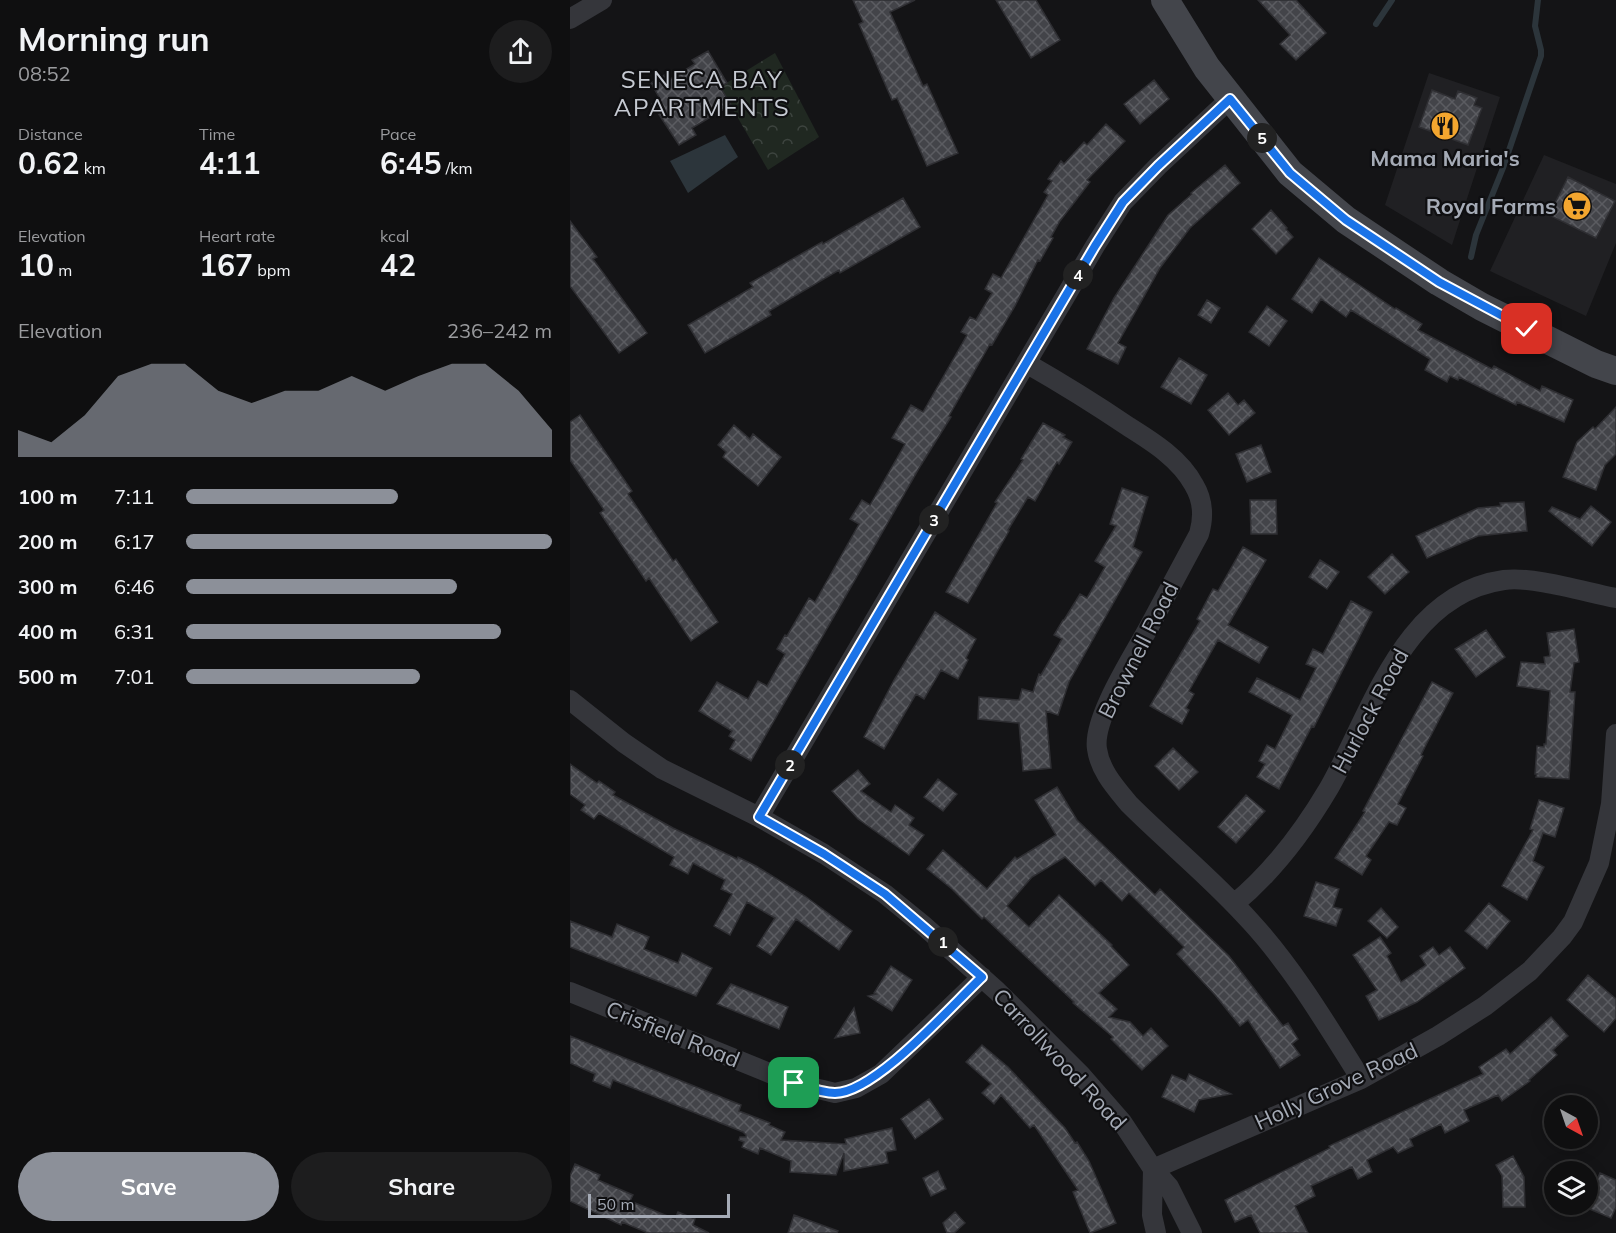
<!DOCTYPE html>
<html lang="en">
<head>
<meta charset="utf-8">
<style>
	:root { --surface:#0f0f10; --page:#1d1d1e; --text:#f1f3f6; --muted:#9b9c9f; --line:#2f2f30; --accent:#8c9099 }
	body { margin:0; font-family:Mulish,sans-serif; background:var(--page); color:var(--text); height:100vh; display:flex; flex-direction:column; font-size:22px; white-space:nowrap }
	* { box-sizing:border-box; margin:0 }
	p { font-size:20px; color:var(--muted) }
	.icon { flex:none; width:33px; height:33px; fill:none; stroke:currentColor; stroke-width:2; stroke-linecap:round; stroke-linejoin:round }
	.map { position:relative; flex:1; overflow:hidden }
	.panel { display:flex; flex-direction:column; background:var(--surface); width:570px }
	.panel>* { flex:none }
	.needle { width:39px; rotate:140deg }
	.fabs { position:absolute; left:974px; top:1095px; display:grid; gap:12px }
	.fabs a { display:grid; place-items:center; width:54px; height:54px; border-radius:50%; background:var(--surface); box-shadow:0 3px 15px #0003,0 0 0 2px var(--line); font-size:30px }
	.scale { position:absolute; left:18px; bottom:15px; width:142px; box-sizing:border-box; padding-left:6px; border:3px solid #a5abb6; border-top:0; font-size:16px; line-height:21px; white-space:nowrap; color:#a5abb6; -webkit-text-stroke:4px #0f0f11; paint-order:stroke }
	.pin { position:absolute; display:grid; place-items:center; width:51px; height:51px; color:#fff; margin:-26px; border-radius:12px; box-shadow:0 3px 9px #0006 }
	.km { position:absolute; width:30px; height:30px; margin:-15px; border-radius:50%; background:#222; color:#fff; font-size:16px; line-height:30px; text-align:center }
	.round { display:grid; place-items:center; flex:none; width:63px; height:63px; border-radius:32px; background:var(--page) }
	.overview { display:flex; align-items:center; justify-content:space-between; height:102px; padding:0 18px }
	h1 { font-size:33px; font-weight:700; line-height:45px }
	.metrics { display:grid; grid-template-columns:repeat(3,1fr); gap:9px; height:102px; padding:6px 18px }
	.metrics div { display:grid; align-content:center }
	.metrics b { font-size:30px; font-weight:700 }
	.metrics small { font-size:16px; font-weight:400 }
	.metrics p { font-size:16px }
	.chart { height:168px; padding:12px 18px }
	.chart p { display:flex; justify-content:space-between }
	.chart svg { width:100%; height:108px; margin-top:6px; fill:var(--accent); opacity:.7 }
	.primary-button { display:flex; gap:12px; margin-top:auto; padding:12px 18px }
	.primary-button a { flex:1; height:69px; border-radius:36px; background:var(--accent); color:#fff; font-size:24px; font-weight:700; line-height:69px; text-align:center }
	.primary-button a+a { background:var(--page); color:var(--text) }
	ul { padding:0 18px; list-style:none; font-size:20px }
	li { display:grid; grid-template-columns:96px 72px 1fr; align-items:center; height:45px }
	li i { height:15px; border-radius:8px; background:var(--accent) }
	main { display:flex; flex:1; min-height:0 }
	.map>svg:first-child { display:block }
	.built { fill:#202023 }
	.park { fill:url(#park-crowns) }
	.water { fill:#2c353b }
	.lines { fill:none; stroke-linecap:round; stroke-linejoin:round }
	.stream { stroke:#2c353b; stroke-width:6 }
	.building { fill:url(#building-cross-hatch); stroke:#2e2e32; stroke-width:1.5 }
	.street { stroke:#35363b; stroke-width:20 }
	.secondary { stroke:#43454b; stroke-width:28 }
	.route-casing { stroke:#fff; stroke-width:12 }
	.route { stroke:#1a73e8; stroke-width:8 }
	.labels { text-anchor:middle; stroke-width:4.5; stroke-linejoin:round; paint-order:stroke }
	.poi-label { font-size:22px; font-weight:bold; fill:#a5abb6; stroke:#0f0f11 }
	.street-label { font-size:22px; fill:#a5abb6; stroke:#0f0f11 }
	.neighbourhood-label { font-size:24px; letter-spacing:1.5px; fill:#c6cad2; stroke:#0f0f11 }
</style>
</head>
<body>
<main>
<section class="panel">
<div class="overview"><div><h1>Morning run</h1><p>08:52</p></div><a class="round"><svg class="icon" aria-label="share" viewBox="0 0 24 24"><path d="M12 15V3M7 8l5-5 5 5M5 13v7h14v-7"/></svg></a></div>
<div class="metrics">
<div><p>Distance</p><b>0.62<small> km</small></b></div>
<div><p>Time</p><b>4:11</b></div>
<div><p>Pace</p><b>6:45<small> /km</small></b></div>
</div>
<div class="metrics">
<div><p>Elevation</p><b>10<small> m</small></b></div>
<div><p>Heart rate</p><b>167<small> bpm</small></b></div>
<div><p>kcal</p><b>42</b></div>
</div>
<div class="chart"><p><span>Elevation</span>236–242 m</p>
<svg viewBox="0 0 160 44" preserveAspectRatio="none"><path d="M0 44V33L10 38L20 27L30 11L40 6L50 6L60 17L70 22L80 17L90 17L100 11L110 17L120 11L130 6L140 6L150 17L160 33V44z"/></svg>
</div>
<ul>
<li><b>100 m</b>7:11<i style="width:58%"></i></li>
<li><b>200 m</b>6:17<i style="width:100%"></i></li>
<li><b>300 m</b>6:46<i style="width:74%"></i></li>
<li><b>400 m</b>6:31<i style="width:86%"></i></li>
<li><b>500 m</b>7:01<i style="width:64%"></i></li>
</ul>
<div class="primary-button"><a>Save</a><a>Share</a></div>
</section>
<div class="map">
<svg width="1046" height="1233" viewBox="0 0 1046 1233">
	<defs>
		<pattern id="park-crowns" width="20" height="18" patternUnits="userSpaceOnUse" patternTransform="scale(1.5)"><rect width="20" height="18" fill="#202821"/><path d="M2 6a3 3 0 1 1 6 0M12 15a3 3 0 1 1 6 0" fill="none" stroke="#3d443f"/></pattern>
		<pattern id="building-cross-hatch" width="8" height="8" patternUnits="userSpaceOnUse" patternTransform="scale(1.5)"><rect width="8" height="8" fill="#434449"/><path d="M0 0l8 8M0 8l8-8" fill="none" stroke="#5b5c61"/></pattern>
	</defs>
	<rect width="100%" height="100%" fill="#141416"/>
	<!-- built -->
	<path class="built" d="M859,73L930,97L882,245L815,205Z
		M974,155L1046,184V243L1016,316L920,271Z"/>
	<!-- park -->
	<path class="park" d="M205,53L249,137L198,170L150,87Z"/>
	<!-- water -->
	<path class="water" d="M155,135L168,157L118,193L100,161Z"/>
	<g class="lines">
		<!-- stream -->
		<path class="stream" d="M806,24L822,0
			M901,257L906,235L933,168L971,56V50L965,26L968,0"/>
	</g>
	<!-- building -->
	<path class="building" d="M283,0H345L320,12L353,86L357,84L388,153L357,166L327,98L322,100L289,24L293,22Z
		M426,0H466L490,40L461,58Z
		M688,0H726L756,33L726,60L710,44L720,35Z
		M138,51L157,83L150,87L161,105L122,128L126,135L109,145L82,104L90,99L81,83L96,74L99,80L125,64L122,60Z
		M584,80L599,99L570,124L554,104Z
		M862,90L885,99L888,91L907,98L904,105L912,108L898,145L849,127Z
		M536,124L555,141L517,180L520,182L490,221L481,237L483,238L470,261L468,260L445,306L422,345L420,344L379,416L381,417L351,465L181,761L160,749L165,740L159,736L162,731L129,711L147,682L178,699L188,681L197,686L215,654L207,649L215,635L217,636L239,598L245,602L289,524L280,519L292,500L300,505L335,444L322,438L341,405L353,412L397,335L391,332L400,317L406,320L422,293L415,289L423,274L431,278L478,195L474,192L482,181L478,179L491,161L494,164L514,142L517,145Z
		M655,165L670,183L620,228L590,268L548,343L556,347L548,364L517,349L544,298L598,215L622,194L621,193Z
		M998,177L1045,201L1026,238L979,215Z
		M333,198L350,227L270,273L269,270L199,311L201,315L135,353L118,325L183,287L180,283L252,242L253,244Z
		M701,210L717,228L716,229L723,237L706,254L682,229Z
		M0,221L27,257L23,259L77,333L49,353L0,286Z
		M749,258L825,309L826,308L852,324L848,330L922,369L924,366L970,391L972,386L1003,400L994,422L947,402L946,405L889,377L888,380L880,376L877,382L855,370L860,359L781,310L776,317L751,299L742,313L722,299Z
		M637,300L650,308L641,323L628,315Z
		M697,306L717,321L699,346L679,332Z
		M609,358L637,375L621,404L591,387Z
		M658,393L668,405L674,400L685,413L659,435L638,410Z
		M1046,407V454L1035,465L1026,490L993,477L1007,442L1023,427L1025,429Z
		M10,415L62,491L58,494L103,561L106,559L148,622L121,641L79,578L76,581L30,513L34,510L0,460V422Z
		M473,423L495,435L493,437L502,442L489,464L487,462L465,501L458,497L438,530L439,531L398,603L376,592L427,503L425,502L453,460L451,459Z
		M164,425L180,439L183,434L211,457L188,486L153,457L156,452L148,445Z
		M691,445L701,472L677,482L666,454Z
		M552,488L578,497L563,547L572,552L499,682L488,715L476,711L481,768L453,771L449,723L408,719L409,697L449,700L452,689L463,692L469,674L471,675L492,639L484,635L493,620H494L510,594L517,598L535,567L525,561L546,526L540,524Z
		M680,500H706L707,534H681Z
		M954,502L957,531L908,536L857,558L846,536L908,508L931,506L930,503Z
		M1021,506L1041,522L1022,546L979,511L982,507L1010,519Z
		M673,547L696,560L658,625L698,647L689,663L648,640L619,691L624,694L616,708L619,710L612,724L580,706L630,621L627,619L643,589L648,591Z
		M822,554L839,572L815,594L798,577Z
		M750,560L769,572L757,589L739,577Z
		M781,601L802,612L744,727L742,726L709,789L687,777L695,764L689,761L697,745L705,749L722,715L679,692L687,678L730,700L746,668L736,664L743,649L753,654Z
		M365,612L406,639L396,658L398,660L388,679L371,670L354,699L346,694L314,749L294,737L324,680Z
		M1004,629L1009,662L1004,663L1000,692H1005L999,779L966,777L967,774H965L967,746L974,747V744H976L980,691L947,686L951,662L975,664L974,657L980,656L977,633Z
		M916,630L935,657L906,677L885,649Z
		M862,682L883,693L857,743L851,755L853,756L828,804L836,808L827,825L819,822L796,856L801,860L792,875L765,858L795,812L793,811Z
		M603,748L628,772L609,790L585,766Z
		M0,764L27,783L29,781L45,792L43,795L103,828L167,859L168,857L186,866L235,896L282,931L269,950L226,919L201,955L187,946L205,918L177,902L160,935L144,926L162,894L151,889L155,880L123,863L118,874L100,865L104,857L29,813L24,819L11,810L15,805L0,794Z
		M288,770L300,784L291,791L321,812L325,805L344,818L339,825L354,835L339,855L288,819L262,791Z
		M368,779L387,794L373,811L354,797Z
		M487,787L507,820L585,895L590,889L659,956L713,1026L718,1023L728,1039L722,1044L730,1055L710,1068L678,1020L670,1026L645,995L607,954L614,947L559,893L552,901L531,880L525,886L495,857L462,877L437,906L459,927L489,895L542,945L541,946L559,965L529,993L547,1009L539,1017L560,1022L573,1036L581,1028L598,1046L572,1070L541,1039L543,1037L503,1003L504,1002L414,917L412,919L382,889L357,869L373,850L417,889L445,857L447,859L486,835L465,800Z
		M676,795L695,811L666,843L648,827Z
		M969,800L994,808L985,837L973,833L963,861L974,867L957,900L932,886L963,830L960,829Z
		M746,882L769,889L763,907L772,909L766,926L734,916Z
		M919,903L940,921L917,949L895,931Z
		M811,908L828,927L817,938L798,921Z
		M0,921L42,937L47,924L79,937L74,949L108,963L112,953L142,968L126,996L0,947Z
		M810,937L821,953L817,956L831,982L856,965L850,956L863,947L869,955L880,947L895,968L847,1002L809,1020L796,996L807,990L783,955Z
		M321,966L342,980L322,1011L298,996L306,994L304,993Z
		M1018,975L1046,999V1018L1034,1032L997,1000Z
		M161,984L218,1007L209,1029L147,1004Z
		M284,1008L290,1033L265,1038Z
		M981,1017L998,1036L983,1050L987,1055L959,1080L960,1081L932,1101L928,1095L894,1110L899,1121L875,1133L871,1124L840,1139L843,1146L828,1153L823,1147L797,1160L802,1172L788,1179L782,1167L741,1186L745,1196L725,1206L738,1233H690L681,1215L665,1222L655,1200L760,1148L759,1146L913,1074L909,1067L936,1049L940,1054Z
		M0,1036L171,1105L169,1111L200,1123L199,1125L215,1132L211,1140L276,1144L275,1139L322,1128L326,1150L316,1152L318,1163L274,1171V1153L266,1175L220,1172L221,1161L190,1148L188,1154L172,1147L174,1142L169,1140L170,1137H176V1135L173,1132L43,1080L40,1088L23,1081L25,1074L0,1063Z
		M412,1045L438,1067L495,1128L505,1143L507,1142L519,1161L546,1223L520,1233L503,1192L508,1190L464,1125L460,1128L431,1095L424,1104L412,1093L421,1084L396,1062Z
		M619,1074L661,1094L629,1100L624,1112L592,1097L602,1075L616,1081Z
		M359,1099L373,1119L345,1139L331,1119Z
		M943,1156L954,1177L955,1207H933L932,1176L926,1165Z
		M5,1164L30,1175L28,1180L63,1195L60,1201L105,1219L108,1212L125,1219L123,1225L139,1233H78L52,1222L51,1225L0,1201V1176Z
		M368,1171L376,1189L361,1196L353,1178Z
		M1030,1173L1046,1180V1207L1041,1218L1015,1207Z
		M385,1212L395,1223L384,1233H377L373,1223Z
		M224,1215L268,1231L267,1233H218Z"/>
	<g class="lines">
		<!-- street -->
		<path class="street" d="M0,19L32,0
			M456,363C491,383 525,404 559,427C583,442 610,459 624,485C633,500 634,517 629,534C612,565 596,596 579,627C564,655 522,719 527,749C530,771 546,788 559,804C599,844 644,880 681,922C724,969 757,1025 791,1079
			M0,700L54,743L92,769L189,817L254,854L315,894L353,925L427,991L511,1075L552,1122L583,1169L599,1187L622,1233
			M189,817L525,246L553,202L588,166L660,99
			M664,904C703,872 733,832 759,788C802,713 833,594 934,580C963,576 1015,592 1046,598
			M0,992L224,1083L265,1093L286,1088L311,1074L412,977
			M583,1169L791,1079L868,1036L915,1006L960,971L992,937L1003,922L1029,863L1041,804L1046,734
			M583,1169L582,1215L586,1233"/>
		<!-- secondary -->
		<path class="secondary" d="M595,0L637,68L720,173L776,220L869,282L912,307L1026,364L1046,371"/>
	</g>
	<g class="lines">
		<!-- route casing -->
		<g class="route-casing">
			<path id="route" d="M224,1083C237,1087 251,1093 265,1093C305,1093 381,1006 412,977L315,894L254,854L189,817L525,246L553,202L588,166L660,99L720,173L776,220L869,282L957,329"/>
		</g>
		<!-- route -->
		<use href="#route" class="route"/>
	</g>
	<!-- icons -->
	<defs>
		<g id="restaurant-disc" transform="scale(1.5)"><circle r="9.5" fill="#f3a62f" stroke="#0f0f11"/><path d="M-5-6h1v4h1v-4h1v4h1v-4h1v5L-1.5 .5V6h-2V.5L-5-1ZM5-6V6H3V1.5H1.5Q1.5-4 5-6Z" fill="#111"/></g>
		<g id="supermarket-disc" transform="scale(1.5)"><circle r="9.5" fill="#f3a62f" stroke="#0f0f11"/><path d="M-6-5.5h2.5l.6 2H6L4.5 2H-2.5L-4.4-4H-6ZM-1.5 3.2a1.3 1.3 0 1 0 .1 0ZM3 3.2a1.3 1.3 0 1 0 .1 0Z" fill="#111"/></g>
	</defs>
	<g fill-rule="evenodd">
		<use href="#restaurant-disc" x="875" y="126"/>
		<use href="#supermarket-disc" x="1007" y="206"/>
	</g>
	<g class="labels">
		<!-- poi labels -->
		<g class="poi-label">
			<text x="875" y="166">Mama Maria's</text>
			<text x="986" y="214" text-anchor="end">Royal Farms</text>
		</g>
		<!-- street labels -->
		<g class="street-label">
			<text transform="translate(568 650) rotate(-63)" y="8">Brownell Road</text>
			<text transform="translate(800 711) rotate(-62)" y="8">Hurlock Road</text>
			<text transform="translate(103 1034) rotate(22)" y="8">Crisfield Road</text>
			<text transform="translate(490 1059) rotate(47)" y="8">Carrollwood Road</text>
			<text transform="translate(766 1086) rotate(-25)" y="8">Holly Grove Road</text>
		</g>
		<!-- neighbourhood labels -->
		<g class="neighbourhood-label">
			<text x="132" y="88">SENECA BAY<tspan x="132" dy="28">APARTMENTS</tspan></text>
		</g>
	</g>
</svg>
<div class="fabs">
<a><svg class="needle" viewBox="-14 -14 28 28"><path d="M0-13l5 13h-10z" fill="#e53935"/><path d="M0 13l5-13h-10z" fill="#9b9c9f"/></svg></a>
<a><svg class="icon" aria-label="layers" viewBox="0 0 24 24"><path d="M12 4l9 5-9 5-9-5zM3 14l9 5 9-5"/></svg></a>
</div>
<div class="scale">50 m</div>
<div class="pin" style="left:224px;top:1083px;background:#1e9e55"><svg class="icon" aria-label="arrive" viewBox="0 0 24 24"><path d="M6 21V4h12l-3 4 3 4H6"/></svg></div>
<div class="pin" style="left:957px;top:329px;background:#d93025"><svg class="icon" aria-label="check" viewBox="0 0 24 24"><path d="M5 12l5 5 9-10"/></svg></div>
<b class="km" style="left:373px;top:942px">1</b>
<b class="km" style="left:220px;top:765px">2</b>
<b class="km" style="left:364px;top:520px">3</b>
<b class="km" style="left:508px;top:275px">4</b>
<b class="km" style="left:692px;top:138px">5</b>
</div>
</main>
</body>
</html>
